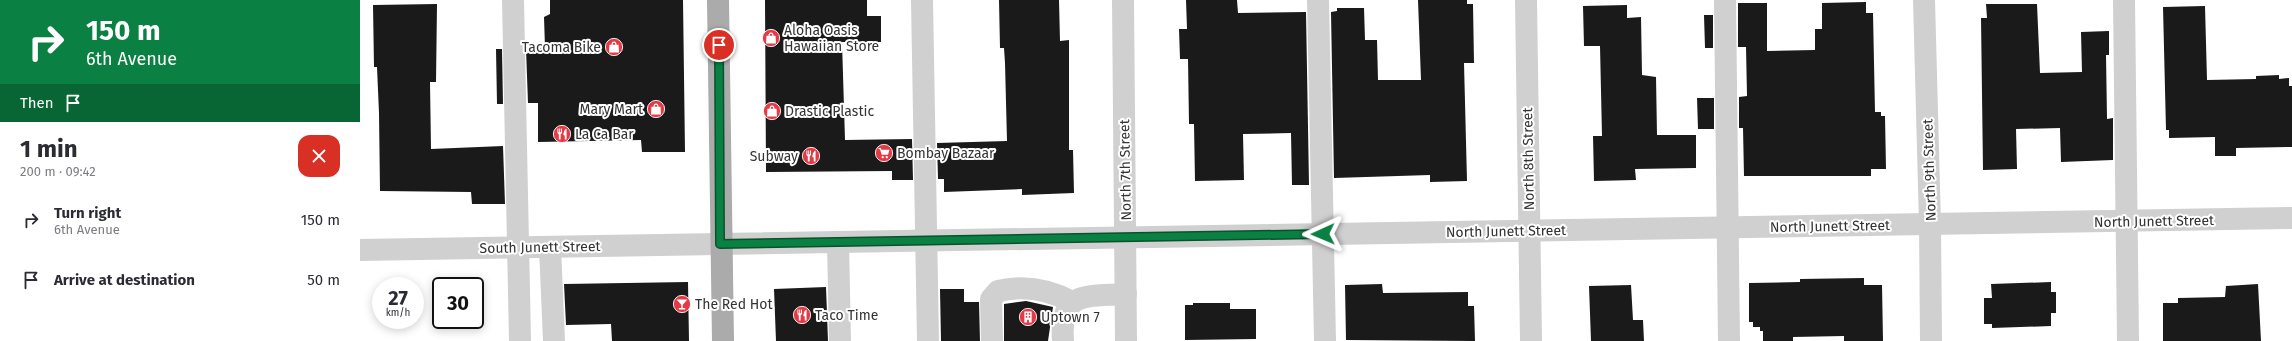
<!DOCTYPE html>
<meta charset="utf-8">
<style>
body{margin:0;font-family:"Fira Sans",sans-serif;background:#f7f7f7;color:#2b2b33;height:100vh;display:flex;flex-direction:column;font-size:15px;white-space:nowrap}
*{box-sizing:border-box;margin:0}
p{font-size:13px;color:#7c7c81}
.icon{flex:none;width:22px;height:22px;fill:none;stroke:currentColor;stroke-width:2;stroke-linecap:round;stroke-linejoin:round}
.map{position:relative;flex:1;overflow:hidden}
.details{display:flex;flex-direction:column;background:#fff;width:360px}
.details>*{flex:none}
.top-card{background:#0b8043;color:#fff;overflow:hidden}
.speed{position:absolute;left:12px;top:277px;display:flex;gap:8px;font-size:20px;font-weight:700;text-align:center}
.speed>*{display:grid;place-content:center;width:52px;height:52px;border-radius:50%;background:#fff;box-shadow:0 2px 10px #0003;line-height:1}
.speed small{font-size:10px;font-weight:400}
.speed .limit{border:2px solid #111;border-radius:6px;background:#fff;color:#111}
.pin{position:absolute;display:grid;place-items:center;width:34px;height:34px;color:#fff;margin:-17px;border:2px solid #fff;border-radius:50%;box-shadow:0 1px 4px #0007}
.me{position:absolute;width:44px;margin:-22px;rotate:269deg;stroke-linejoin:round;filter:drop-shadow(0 0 3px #0008)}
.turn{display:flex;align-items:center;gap:14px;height:84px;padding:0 20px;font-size:18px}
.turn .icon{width:52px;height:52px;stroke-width:2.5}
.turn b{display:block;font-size:28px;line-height:34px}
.then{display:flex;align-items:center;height:38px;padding:0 20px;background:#0003;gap:8px;font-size:15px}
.round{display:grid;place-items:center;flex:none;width:42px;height:42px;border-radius:12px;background:#f7f7f7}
.head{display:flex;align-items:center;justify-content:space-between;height:68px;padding:0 20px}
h1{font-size:24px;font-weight:700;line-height:30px}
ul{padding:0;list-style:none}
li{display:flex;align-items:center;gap:12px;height:60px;padding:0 20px}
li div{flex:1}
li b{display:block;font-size:15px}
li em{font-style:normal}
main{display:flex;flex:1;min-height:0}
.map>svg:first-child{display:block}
</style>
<main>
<section class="details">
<div class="top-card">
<div class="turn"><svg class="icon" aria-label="right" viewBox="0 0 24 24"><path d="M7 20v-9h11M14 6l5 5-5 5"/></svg><div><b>150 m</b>6th Avenue</div></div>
<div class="then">Then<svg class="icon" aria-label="arrive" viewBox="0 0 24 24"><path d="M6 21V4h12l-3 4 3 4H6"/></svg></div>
</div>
<div class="head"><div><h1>1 min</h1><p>200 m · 09:42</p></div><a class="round" style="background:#d93025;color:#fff"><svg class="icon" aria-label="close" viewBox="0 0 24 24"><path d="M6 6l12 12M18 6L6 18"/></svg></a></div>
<ul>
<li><svg class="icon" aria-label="right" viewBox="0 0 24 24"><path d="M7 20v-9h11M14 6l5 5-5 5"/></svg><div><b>Turn right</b><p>6th Avenue</p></div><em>150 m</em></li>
<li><svg class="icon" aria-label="arrive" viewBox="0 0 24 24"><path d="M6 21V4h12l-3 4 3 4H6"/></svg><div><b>Arrive at destination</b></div><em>50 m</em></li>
</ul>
</section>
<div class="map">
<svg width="1932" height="341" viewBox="0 0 1932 341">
<rect width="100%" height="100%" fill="#fff"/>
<g fill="#1a1a1a">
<polygon points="190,0 323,0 325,152 282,152 281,140 178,142 178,103 168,103 166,49 185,48 184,17 190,14"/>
<polygon points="405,0 507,0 507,16 521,16 521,42 482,42 485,140 552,139 553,180 532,180 532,171 406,172"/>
<polygon points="639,0 699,0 700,41 709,40 709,150 713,150 714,193 662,195 662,189 584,192 584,179 578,179 577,143 647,141 645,63 644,48 640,48"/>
<polygon points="826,0 877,0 878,13 946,12 949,185 932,185 931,133 883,134 884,180 835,181 834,124 829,124 828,59 820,59 819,29 827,29"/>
<polygon points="1058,0 1107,0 1107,4 1113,4 1114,63 1104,63 1107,181 1070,182 1070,175 974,178 971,12 977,11 977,8 1004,8 1005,40 1017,40 1018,80 1061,80"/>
<polygon points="1506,2 1506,13 1513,13 1515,112 1521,112 1521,116 1525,116 1526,169 1511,169 1511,176 1384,176 1383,128 1379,128 1379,97 1387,96 1386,47 1378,47 1378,3 1407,3 1407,51 1455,50 1455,29 1462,29 1462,3"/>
<polygon points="77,4 76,82 70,82 71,149 143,146 145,204 112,204 111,192 20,191 19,113 17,67 14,67 13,5"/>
<polygon points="1626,4 1677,4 1680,73 1722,72 1721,32 1749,31 1749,55 1746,55 1747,119 1753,118 1753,160 1701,162 1700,128 1656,129 1657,169 1623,170 1621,18 1627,18"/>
<polygon points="1267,5 1267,18 1281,17 1282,75 1296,77 1297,135 1336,135 1336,168 1275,169 1276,180 1234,181 1233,136 1242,136 1240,46 1224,46 1223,6"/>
<polygon points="1845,6 1847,80 1896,79 1896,76 1919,75 1919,79 1929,78 1929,86 1932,86 1932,147 1876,148 1876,156 1855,156 1855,137 1809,138 1809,130 1806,130 1803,7"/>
<polygon points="1344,15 1353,15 1353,48 1345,48"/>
<polygon points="136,49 142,49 143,104 137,104"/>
<polygon points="1337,98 1354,98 1354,129 1338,129"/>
<polygon points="1504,278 1504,285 1522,285 1523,341 1484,341 1484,336 1433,337 1433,341 1403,341 1403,331 1400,331 1400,327 1393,327 1393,322 1389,322 1389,283 1440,282 1440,279"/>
<polygon points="328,282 329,341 252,341 251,324 206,325 204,284"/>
<polygon points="1691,282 1691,292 1696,292 1696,313 1691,313 1691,326 1632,328 1632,324 1624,324 1624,298 1632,298 1631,284"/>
<polygon points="1022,284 1023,293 1108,292 1108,306 1114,306 1115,341 986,340 985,285"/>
<polygon points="1898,284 1901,341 1803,341 1803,303 1818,303 1818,298 1865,297 1866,286"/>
<polygon points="1271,285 1273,320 1283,320 1284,341 1231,341 1229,286"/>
<polygon points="466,287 468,341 416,341 414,289"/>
<polygon points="580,289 604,289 604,302 619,302 620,341 581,341"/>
<polygon points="666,301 693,307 688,341 644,341 644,304"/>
<polygon points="833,303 870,303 870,309 896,309 896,339 825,340 825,305 833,305"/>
</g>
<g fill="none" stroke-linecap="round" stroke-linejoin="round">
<g stroke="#d0d0d0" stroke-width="22">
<polyline points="153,0 160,341"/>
<polyline points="562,0 568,341"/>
<polyline points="763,0 766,341"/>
<polyline points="958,0 965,341"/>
<polyline points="1166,0 1171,341"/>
<polyline points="1365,0 1369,341"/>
<polyline points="1564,0 1570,224 1571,341"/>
<polyline points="1764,0 1768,341"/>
<polyline points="478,242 480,341"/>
<polyline points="190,247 194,341"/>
<polyline points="0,250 1932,218"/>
<path d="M632,341L631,299L638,291C664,285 690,290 712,302"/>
<path d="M703,341C699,290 726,297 766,294"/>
</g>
<polyline stroke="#ababab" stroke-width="22" points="358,0 363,341"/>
</g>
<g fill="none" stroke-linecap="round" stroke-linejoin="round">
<defs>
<polyline id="route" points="359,45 360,244 963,234"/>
</defs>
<use href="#route" stroke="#07532c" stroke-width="10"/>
<use href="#route" stroke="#0b8043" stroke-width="7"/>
</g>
<defs>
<symbol id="shop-disc" viewBox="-11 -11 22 22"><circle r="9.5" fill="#e63946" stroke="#fff"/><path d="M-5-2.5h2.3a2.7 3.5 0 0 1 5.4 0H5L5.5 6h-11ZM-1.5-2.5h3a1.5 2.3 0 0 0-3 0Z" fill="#fff"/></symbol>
<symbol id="restaurant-disc" viewBox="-11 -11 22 22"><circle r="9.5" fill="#e63946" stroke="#fff"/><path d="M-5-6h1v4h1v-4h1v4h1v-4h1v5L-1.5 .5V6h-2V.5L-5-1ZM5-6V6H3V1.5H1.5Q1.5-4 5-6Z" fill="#fff"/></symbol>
<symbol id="supermarket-disc" viewBox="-11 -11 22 22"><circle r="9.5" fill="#e63946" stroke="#fff"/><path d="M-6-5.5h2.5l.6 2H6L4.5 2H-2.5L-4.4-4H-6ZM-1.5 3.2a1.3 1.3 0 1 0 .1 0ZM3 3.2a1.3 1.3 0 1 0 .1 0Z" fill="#fff"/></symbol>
<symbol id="bar-disc" viewBox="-11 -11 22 22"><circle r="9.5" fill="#e63946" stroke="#fff"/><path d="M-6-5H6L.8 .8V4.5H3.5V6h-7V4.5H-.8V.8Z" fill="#fff"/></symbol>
<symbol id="building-disc" viewBox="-11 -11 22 22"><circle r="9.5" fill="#e63946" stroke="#fff"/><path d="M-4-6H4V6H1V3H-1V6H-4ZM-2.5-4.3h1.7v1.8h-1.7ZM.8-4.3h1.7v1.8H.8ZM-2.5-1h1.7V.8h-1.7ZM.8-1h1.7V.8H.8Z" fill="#fff"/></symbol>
</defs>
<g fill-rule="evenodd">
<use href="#shop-disc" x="401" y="28" width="20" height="20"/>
<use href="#shop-disc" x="244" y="37" width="20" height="20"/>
<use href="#shop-disc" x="286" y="99" width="20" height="20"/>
<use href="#shop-disc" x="402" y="101" width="20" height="20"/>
<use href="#restaurant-disc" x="192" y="124" width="20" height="20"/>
<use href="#supermarket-disc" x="514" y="143" width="20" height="20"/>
<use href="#restaurant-disc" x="441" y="146" width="20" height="20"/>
<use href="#bar-disc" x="312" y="294" width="20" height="20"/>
<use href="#restaurant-disc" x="432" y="305" width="20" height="20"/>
<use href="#building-disc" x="658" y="307" width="20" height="20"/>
</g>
<g text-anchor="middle" stroke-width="4" stroke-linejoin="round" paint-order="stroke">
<g font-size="14" fill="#333" stroke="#fff" text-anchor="start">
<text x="424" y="35">Aloha Oasis<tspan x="424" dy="16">Hawaiian Store</tspan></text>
<text x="241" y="52" text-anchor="end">Tacoma Bike</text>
<text x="283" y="114" text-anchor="end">Mary Mart</text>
<text x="425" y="116">Drastic Plastic</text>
<text x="215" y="139">La Ca Bar</text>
<text x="537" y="158">Bombay Bazaar</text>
<text x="438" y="161" text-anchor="end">Subway</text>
<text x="335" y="309">The Red Hot</text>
<text x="455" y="320">Taco Time</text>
<text x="681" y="322">Uptown 7</text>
</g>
<g font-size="14" fill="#333" stroke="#fff">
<text transform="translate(1168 159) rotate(-91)" y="5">North 8th Street</text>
<text transform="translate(765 170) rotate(-91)" y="5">North 7th Street</text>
<text transform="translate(1569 170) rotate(-92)" y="5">North 9th Street</text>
<text transform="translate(1794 221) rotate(-1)" y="5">North Junett Street</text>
<text transform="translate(1470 226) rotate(-1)" y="5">North Junett Street</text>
<text transform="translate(1146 231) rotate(-1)" y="5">North Junett Street</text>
<text transform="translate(180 247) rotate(-1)" y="5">South Junett Street</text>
</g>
</g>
</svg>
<div class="speed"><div>27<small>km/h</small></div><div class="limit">30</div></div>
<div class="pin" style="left:359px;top:45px;background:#d93025"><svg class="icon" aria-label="arrive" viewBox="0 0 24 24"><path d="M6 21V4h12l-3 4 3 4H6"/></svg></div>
<svg class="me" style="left:963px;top:234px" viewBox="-20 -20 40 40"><path d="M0-17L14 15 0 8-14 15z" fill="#0b8043" stroke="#fff" stroke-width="4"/></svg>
</div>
</main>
